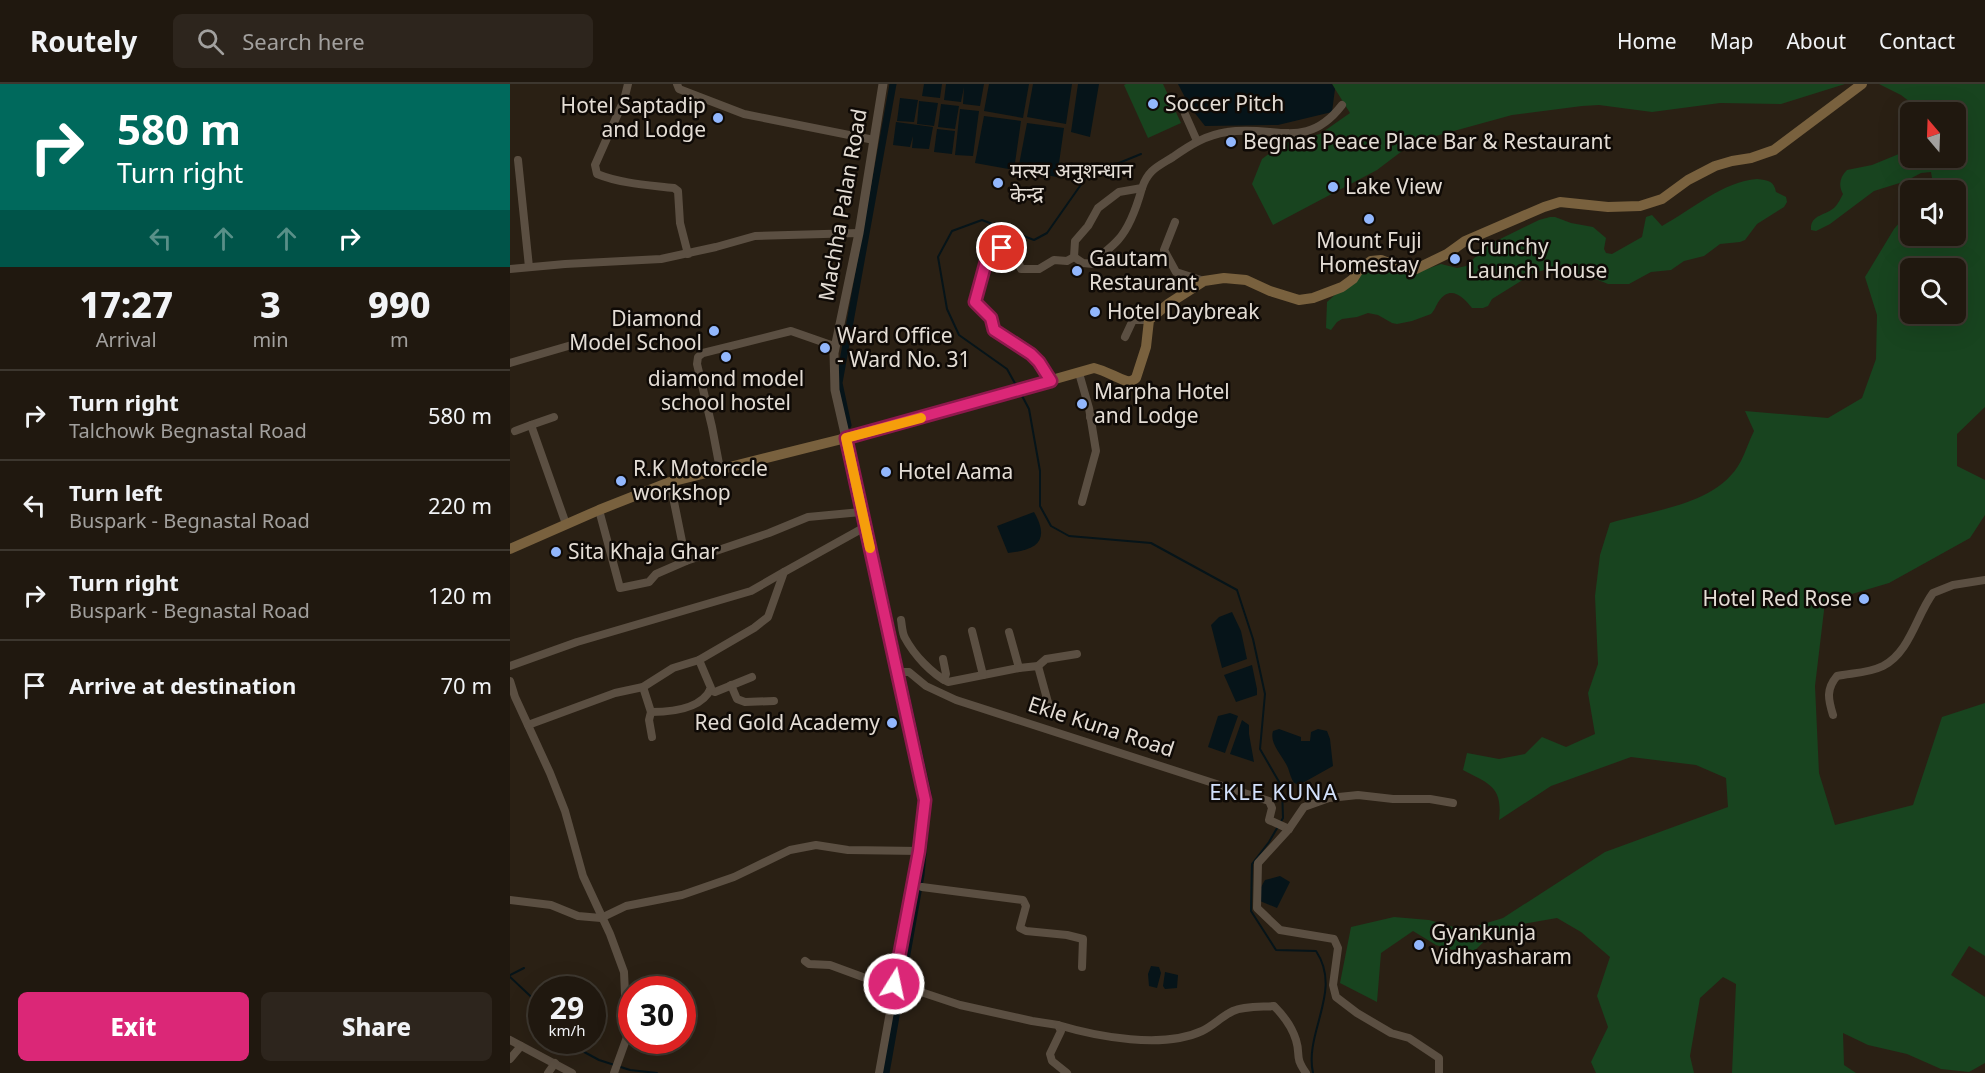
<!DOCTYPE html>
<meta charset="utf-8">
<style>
body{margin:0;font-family:"Noto Sans","Noto Sans Devanagari",sans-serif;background:#2d251d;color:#f1f3f6;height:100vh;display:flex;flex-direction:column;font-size:22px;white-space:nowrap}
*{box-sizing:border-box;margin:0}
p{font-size:20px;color:#a2a09e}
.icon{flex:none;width:33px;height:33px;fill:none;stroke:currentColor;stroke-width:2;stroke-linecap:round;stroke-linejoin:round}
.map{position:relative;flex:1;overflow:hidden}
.panel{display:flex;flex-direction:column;background:#20180f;width:510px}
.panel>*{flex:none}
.hud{background:#00695c;color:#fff;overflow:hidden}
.needle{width:39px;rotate:341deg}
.controls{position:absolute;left:1390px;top:18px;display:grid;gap:12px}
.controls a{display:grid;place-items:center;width:66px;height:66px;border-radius:9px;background:#20180f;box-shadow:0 6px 24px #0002,0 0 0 2px #3d372f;font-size:30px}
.speed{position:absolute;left:18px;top:892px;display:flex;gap:12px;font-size:30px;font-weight:700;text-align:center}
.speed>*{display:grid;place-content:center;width:78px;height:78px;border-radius:50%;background:#20180f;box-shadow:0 6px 24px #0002,0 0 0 2px #3d372f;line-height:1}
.speed small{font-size:15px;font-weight:400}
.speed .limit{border:9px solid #d22;background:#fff;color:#111}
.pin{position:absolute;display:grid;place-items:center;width:51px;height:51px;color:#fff;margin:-26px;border:3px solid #fff;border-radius:50%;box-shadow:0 2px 6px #0007}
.me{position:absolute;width:66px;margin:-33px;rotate:10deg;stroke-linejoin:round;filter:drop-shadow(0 0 4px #0008)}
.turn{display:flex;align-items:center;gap:21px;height:126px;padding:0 18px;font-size:27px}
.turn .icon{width:78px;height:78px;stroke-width:2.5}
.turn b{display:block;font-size:42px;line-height:51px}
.lanes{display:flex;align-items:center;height:57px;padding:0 18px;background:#0003;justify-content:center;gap:30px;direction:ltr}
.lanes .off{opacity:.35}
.eta{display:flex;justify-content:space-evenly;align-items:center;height:102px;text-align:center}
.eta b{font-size:36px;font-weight:800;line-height:42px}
.primary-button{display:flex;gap:12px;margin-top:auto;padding:12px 18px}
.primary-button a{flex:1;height:69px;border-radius:9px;background:#db2777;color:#fff;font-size:24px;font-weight:800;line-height:69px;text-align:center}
.primary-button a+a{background:#2d251d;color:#f1f3f6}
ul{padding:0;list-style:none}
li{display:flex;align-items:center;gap:18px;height:90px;padding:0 18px;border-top:2px solid #3d372f}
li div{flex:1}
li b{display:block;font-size:22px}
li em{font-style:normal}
header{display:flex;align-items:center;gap:36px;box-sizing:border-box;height:84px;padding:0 30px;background:#20180f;border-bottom:2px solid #3d372f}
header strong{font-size:28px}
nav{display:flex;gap:33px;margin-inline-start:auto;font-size:21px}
.search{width:420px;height:54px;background:#2d251d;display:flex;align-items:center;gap:15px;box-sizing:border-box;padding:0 21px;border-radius:9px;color:#a2a09e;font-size:22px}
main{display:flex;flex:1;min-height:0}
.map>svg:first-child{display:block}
</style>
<header>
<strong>Routely</strong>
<div class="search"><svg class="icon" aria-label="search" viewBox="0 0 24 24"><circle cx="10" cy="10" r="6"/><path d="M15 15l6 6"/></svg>Search here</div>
<nav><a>Home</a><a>Map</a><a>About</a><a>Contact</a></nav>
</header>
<main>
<section class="panel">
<div class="hud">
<div class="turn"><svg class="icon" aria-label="right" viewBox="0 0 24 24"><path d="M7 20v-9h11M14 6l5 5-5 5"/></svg><div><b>580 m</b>Turn right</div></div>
<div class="lanes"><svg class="icon off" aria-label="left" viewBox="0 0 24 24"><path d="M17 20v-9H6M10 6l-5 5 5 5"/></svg><svg class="icon off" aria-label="ahead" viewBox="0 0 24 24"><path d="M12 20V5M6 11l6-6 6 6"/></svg><svg class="icon off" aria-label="ahead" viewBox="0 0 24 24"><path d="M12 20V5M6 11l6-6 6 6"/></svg><svg class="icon" aria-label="right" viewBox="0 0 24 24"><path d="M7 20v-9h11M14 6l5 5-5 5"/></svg></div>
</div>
<div class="eta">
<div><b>17:27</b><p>Arrival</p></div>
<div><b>3</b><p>min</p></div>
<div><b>990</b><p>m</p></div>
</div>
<ul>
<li><svg class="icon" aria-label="right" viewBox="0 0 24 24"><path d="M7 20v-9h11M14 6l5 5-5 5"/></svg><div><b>Turn right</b><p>Talchowk Begnastal Road</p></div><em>580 m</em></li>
<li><svg class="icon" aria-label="left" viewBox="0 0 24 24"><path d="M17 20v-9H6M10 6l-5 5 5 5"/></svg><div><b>Turn left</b><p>Buspark - Begnastal Road</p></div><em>220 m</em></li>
<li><svg class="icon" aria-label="right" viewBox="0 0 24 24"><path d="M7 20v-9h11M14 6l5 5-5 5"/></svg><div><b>Turn right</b><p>Buspark - Begnastal Road</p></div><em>120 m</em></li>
<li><svg class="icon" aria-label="arrive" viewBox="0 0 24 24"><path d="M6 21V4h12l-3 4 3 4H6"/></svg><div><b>Arrive at destination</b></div><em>70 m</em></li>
</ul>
<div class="primary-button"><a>Exit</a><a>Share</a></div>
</section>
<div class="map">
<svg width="1475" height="989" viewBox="0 0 1475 989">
<rect width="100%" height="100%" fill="#2a2014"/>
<g fill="#18441f" fill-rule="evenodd">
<polygon points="616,0 653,0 671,39 638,54 614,1"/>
<polygon points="822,0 1335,0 1271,20 1210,19 1142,28 1089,21 1072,22 1002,31 904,58 867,86 763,141 742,100 752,75 772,60 810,50 840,29"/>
<path d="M1369,0H1475V323L1447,350V382L1475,396V431L1460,454L1379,499L1315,518L1305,602L1309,689L1325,741L1403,721L1432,633L1475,619V872L1459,862L1441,891L1475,913V979L1459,988L1431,985L1397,970L1358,961L1333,949L1334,981L1346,989H1222L1226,900L1213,893L1190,914L1180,972L1184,989H1086L1081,978L1098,943L1087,912L1100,873L1071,848L1047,834L1013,840L982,850L960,871L926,861L903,847L871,869L867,918L830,899L841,843L884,833L919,836L954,846L993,834L1095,768L1218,723L1216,694L1186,681L1121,673L1041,702L989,736C993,702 979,700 953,686L957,669L989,675L1015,670L1032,653L1056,663L1085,650L1078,609L1088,580L1085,512L1090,471L1100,439C1143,426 1208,421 1231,377C1236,367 1239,357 1244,347L1235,327L1318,334L1352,314L1366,275L1367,231L1355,193L1384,145L1401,125V152H1446V106H1417L1423,100L1421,88L1411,89L1396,97L1364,107L1320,140L1306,147L1301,146C1300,130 1316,132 1325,123C1328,120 1331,114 1333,110C1328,101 1330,93 1337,86L1362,81L1401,65V74H1446V28H1413L1391,11ZM1446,184V230H1401V184Z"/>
<path d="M1247,95C1258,96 1264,97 1266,108L1276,113L1277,118L1274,123L1247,140L1235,156L1230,158L1210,160L1194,172L1174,177L1161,186L1141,188L1119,200H1098L1076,191L1065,192L1057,186L1041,184L1024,189L1011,197L982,215L978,222L973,224H962C954,214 941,200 929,217C926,221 925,226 921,230L902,237L887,240L882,239L868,231L858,229L847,233L832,235L827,238L821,246L816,244L817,218L855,184L870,180L900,191L931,180L947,184L956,182L978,161L1029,136L1040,133H1045L1061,139L1083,143L1096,154L1094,165L1096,169L1102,170L1132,153L1136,133L1142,131L1152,142C1181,126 1214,97 1247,95Z"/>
</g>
<g fill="#061419">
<polygon points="414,0 432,0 430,14 412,12"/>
<polygon points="436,0 474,0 470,22 453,20 454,3 451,18 434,16"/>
<polygon points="479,0 519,0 513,34 474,27"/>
<polygon points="523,0 562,0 556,40 517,33"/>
<polygon points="568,0 589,0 580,53 561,48"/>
<polygon points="668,0 822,0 825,5 822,28 768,41 695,42 680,23"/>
<polygon points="390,14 408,16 404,38 387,37"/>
<polygon points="409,17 428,19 424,42 407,40"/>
<polygon points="431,20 449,22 445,45 428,43"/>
<polygon points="450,25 469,27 463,72 445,71"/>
<polygon points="474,32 511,37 504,86 465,79"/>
<polygon points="386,38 423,43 419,65 402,64 403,52 400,63 383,61"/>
<polygon points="517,39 554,44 547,93 508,86"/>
<polygon points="427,45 445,47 442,70 424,68"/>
<path d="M524,428C540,456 528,466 498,469L487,442Z"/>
<polygon points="722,528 731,547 737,575 712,584 701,541 709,533"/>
<polygon points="742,581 747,605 747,611 726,618 714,591"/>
<polygon points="720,629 728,632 715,669 698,663 708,632"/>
<polygon points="732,636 739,641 739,650 744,678 720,670"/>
<path d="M769,645L791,653V657H800L801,648L808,645L817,647L820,655L823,682L789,701L784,699C781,694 780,690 778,684C773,672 759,660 763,647Z"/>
<polygon points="770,792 780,798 767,824 750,817 750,805 755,796"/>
<polygon points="641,882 649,883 651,889 647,904 639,902 638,890"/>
<polygon points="655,888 668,891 667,904 655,905 653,902"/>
</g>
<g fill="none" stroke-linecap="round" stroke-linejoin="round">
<g stroke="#061419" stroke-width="2">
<polyline points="507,303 497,285 449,251 437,225 428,173 442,147 472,136 524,156 537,149 577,92 631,70"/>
<path d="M510,308L519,325L530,387V422L541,442L559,452L641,459L727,506L743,555L755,610L750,665L772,703L773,734L759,758L742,780L741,827L766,866L806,867C833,907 794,948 803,989"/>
<polyline points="0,891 14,884"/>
<polyline points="0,893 32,923"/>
<polyline points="54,957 89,976 120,986 147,989"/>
</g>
<g stroke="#061419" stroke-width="7">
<polyline points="338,341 329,299 383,0"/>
<polyline points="348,393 418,710 417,719"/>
<polyline points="376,989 411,791 415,748"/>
</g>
<g stroke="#5b4f42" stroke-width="8">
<path d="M118,0L114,16L85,81L87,90C112,100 139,101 164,104L168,107L170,139L178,170"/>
<polyline points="167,0 169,5 234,30 364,56"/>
<polyline points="675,30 687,57"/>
<polyline points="8,76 19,183"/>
<polyline points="665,138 654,166 666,188 694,197"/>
<path d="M564,173L573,179L583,180C591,170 600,165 608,156C620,143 627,122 632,104"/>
<polyline points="0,185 55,180 151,175 206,163 245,152 349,149"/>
<polyline points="615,253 623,236 639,236"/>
<polyline points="0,279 72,258"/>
<polyline points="569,289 579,324 586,367 572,418"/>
<path d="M541,297L529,278L521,270L484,246L481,234L465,218L480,163L504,166L511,185H529L544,176L557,177L564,173L565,157L578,142L588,124L609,108L632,104C638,86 647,83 663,73C680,61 696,51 717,48C764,40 796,68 832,21"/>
<polyline points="44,333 21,341 56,440"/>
<polyline points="580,333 609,331"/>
<polyline points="5,347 21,341"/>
<polyline points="336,354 415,716 409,767 369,989"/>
<polyline points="210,385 202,343 187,280 188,273 193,269 281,247 324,262"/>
<polyline points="160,398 176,477 259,449 298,433 351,428"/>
<polyline points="89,426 110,504 139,498 146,490 176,477"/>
<path d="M391,536C392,541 392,549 395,554C404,571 422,590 438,598L509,584L499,548"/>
<polyline points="462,547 473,591"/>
<polyline points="433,575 436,590 434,596"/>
<polyline points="0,582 67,558 241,507 274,488"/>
<polyline points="528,582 536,575 567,570"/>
<polyline points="509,584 528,582 539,622"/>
<polyline points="388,588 399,588 416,602 446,616 759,717 762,724 759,736 779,745"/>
<polyline points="0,597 5,613 40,689 55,727 73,792 100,850 114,888 117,953 104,989"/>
<polyline points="221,601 227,615 235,618 264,617"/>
<polyline points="133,603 141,628 139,636 142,653"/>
<polyline points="200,606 205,608 242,593"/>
<path d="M141,628C161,628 192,625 201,604L189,576"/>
<path d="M1323,631C1318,615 1316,605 1327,592C1342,589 1359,589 1373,582C1400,568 1406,532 1423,509L1443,501L1475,496"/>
<polyline points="18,641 105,609 133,603 163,584 189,576 244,544 258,533 274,488 355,443"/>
<polyline points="412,803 513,816 516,822 510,844 516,847 557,851 573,855 572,883"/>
<polyline points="0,816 41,821 68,832 91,834 116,822 172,811 224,793 280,766 306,761 338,766 409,767"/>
<polyline points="295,877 299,880 320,881 369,899 387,900 450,921 522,937 548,941 551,947 540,970 542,977 557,989"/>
<path d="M548,941C588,953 653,965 692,947C703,942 712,932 723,927C734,922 752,923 764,922C773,931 782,943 786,956C791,972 784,972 796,989"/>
<polyline points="0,956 62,989"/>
<polyline points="0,975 11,962"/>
<polyline points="38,989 45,979"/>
<polyline points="929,989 929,974 899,954 881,949 847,929 826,913 823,901 828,864 824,855 770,846 747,824 748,779 779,745 794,723 819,714 848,711 883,715 920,715 943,719"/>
</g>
<polyline stroke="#5b4f42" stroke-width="9" points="336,354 325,306 324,269 349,149 373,0"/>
<path stroke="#79613e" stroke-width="10" d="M0,465L89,426L160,398L348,351L584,284C596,287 609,295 617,297C622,298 623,296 626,294L636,263L639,236L658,220L694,197L714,194L736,196L760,207L789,216L803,214L832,203L843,195L848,187L861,177L871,176L889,183L906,185L937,170L955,157L1034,123L1050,118L1098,123L1130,122L1152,115L1178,96L1205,82L1222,77L1241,74L1264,66L1352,0"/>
</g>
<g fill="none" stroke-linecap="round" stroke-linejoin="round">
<defs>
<polyline id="route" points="384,900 409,767 415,716 336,354 541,297 529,278 521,270 484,246 481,234 465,218 480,163 492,164"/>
</defs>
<use href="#route" stroke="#8e194d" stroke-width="15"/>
<use href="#route" stroke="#db2777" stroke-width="10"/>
<polyline stroke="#f59e0b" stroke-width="10" points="360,464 336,354 411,334"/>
</g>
<g fill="#92b7fd" stroke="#0f0a06" stroke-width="2">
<circle cx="643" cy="20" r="6"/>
<circle cx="208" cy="34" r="6"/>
<circle cx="721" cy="58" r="6"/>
<circle cx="488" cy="99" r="6"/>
<circle cx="823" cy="103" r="6"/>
<circle cx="859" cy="135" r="6"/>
<circle cx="945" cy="175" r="6"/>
<circle cx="567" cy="187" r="6"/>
<circle cx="585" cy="228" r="6"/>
<circle cx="204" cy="247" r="6"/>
<circle cx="315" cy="264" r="6"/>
<circle cx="216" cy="273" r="6"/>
<circle cx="572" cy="320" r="6"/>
<circle cx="376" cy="388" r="6"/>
<circle cx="111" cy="397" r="6"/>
<circle cx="46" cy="468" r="6"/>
<circle cx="1354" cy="515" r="6"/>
<circle cx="382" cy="639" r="6"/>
<circle cx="909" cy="861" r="6"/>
</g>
<g text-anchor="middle" stroke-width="5" stroke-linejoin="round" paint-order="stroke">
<g font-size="21" fill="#e4ddd5" stroke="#0f0a06" text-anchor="start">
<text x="655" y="27">Soccer Pitch</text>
<text x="196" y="29" text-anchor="end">Hotel Saptadip<tspan x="196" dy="24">and Lodge</tspan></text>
<text x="733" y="65">Begnas Peace Place Bar &amp; Restaurant</text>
<text x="500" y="94">मत्स्य अनुशन्धान<tspan x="500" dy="24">केन्द्र</tspan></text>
<text x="835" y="110">Lake View</text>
<text x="859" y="164" text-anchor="middle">Mount Fuji<tspan x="859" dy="24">Homestay</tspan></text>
<text x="957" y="170">Crunchy<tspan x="957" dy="24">Launch House</tspan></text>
<text x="579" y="182">Gautam<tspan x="579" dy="24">Restaurant</tspan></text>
<text x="597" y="235">Hotel Daybreak</text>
<text x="192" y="242" text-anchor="end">Diamond<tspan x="192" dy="24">Model School</tspan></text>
<text x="327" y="259">Ward Office<tspan x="327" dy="24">- Ward No. 31</tspan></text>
<text x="216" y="302" text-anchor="middle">diamond model<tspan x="216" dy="24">school hostel</tspan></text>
<text x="584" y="315">Marpha Hotel<tspan x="584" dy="24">and Lodge</tspan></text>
<text x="123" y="392">R.K Motorccle<tspan x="123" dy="24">workshop</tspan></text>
<text x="388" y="395">Hotel Aama</text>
<text x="58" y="475">Sita Khaja Ghar</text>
<text x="1342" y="522" text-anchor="end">Hotel Red Rose</text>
<text x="370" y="646" text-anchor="end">Red Gold Academy</text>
<text x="921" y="856">Gyankunja<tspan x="921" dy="24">Vidhyasharam</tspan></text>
</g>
<g font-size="21" fill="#e4ddd5" stroke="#0f0a06">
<text transform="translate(333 121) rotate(-80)" y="7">Machha Palan Road</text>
<text transform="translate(591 643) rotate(18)" y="7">Ekle Kuna Road</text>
</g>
<g font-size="22" letter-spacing="1.5" fill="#d3e1fc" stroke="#0f0a06">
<text x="764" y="716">EKLE KUNA</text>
</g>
</g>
</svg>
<div class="controls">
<a><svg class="needle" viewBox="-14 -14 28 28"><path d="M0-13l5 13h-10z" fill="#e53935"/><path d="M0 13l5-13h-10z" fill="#a2a09e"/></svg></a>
<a><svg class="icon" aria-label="sound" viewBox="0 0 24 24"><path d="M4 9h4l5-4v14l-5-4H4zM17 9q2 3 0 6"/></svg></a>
<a><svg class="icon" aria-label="search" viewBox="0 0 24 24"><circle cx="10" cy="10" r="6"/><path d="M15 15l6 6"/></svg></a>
</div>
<div class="speed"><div>29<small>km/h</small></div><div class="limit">30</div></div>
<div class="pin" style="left:492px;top:164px;background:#d93025"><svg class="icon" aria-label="arrive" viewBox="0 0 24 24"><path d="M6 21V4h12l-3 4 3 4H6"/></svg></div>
<svg class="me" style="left:384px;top:900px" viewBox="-20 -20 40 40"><circle r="17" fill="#db2777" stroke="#fff" stroke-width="3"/><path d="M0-11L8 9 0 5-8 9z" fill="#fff"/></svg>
</div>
</main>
